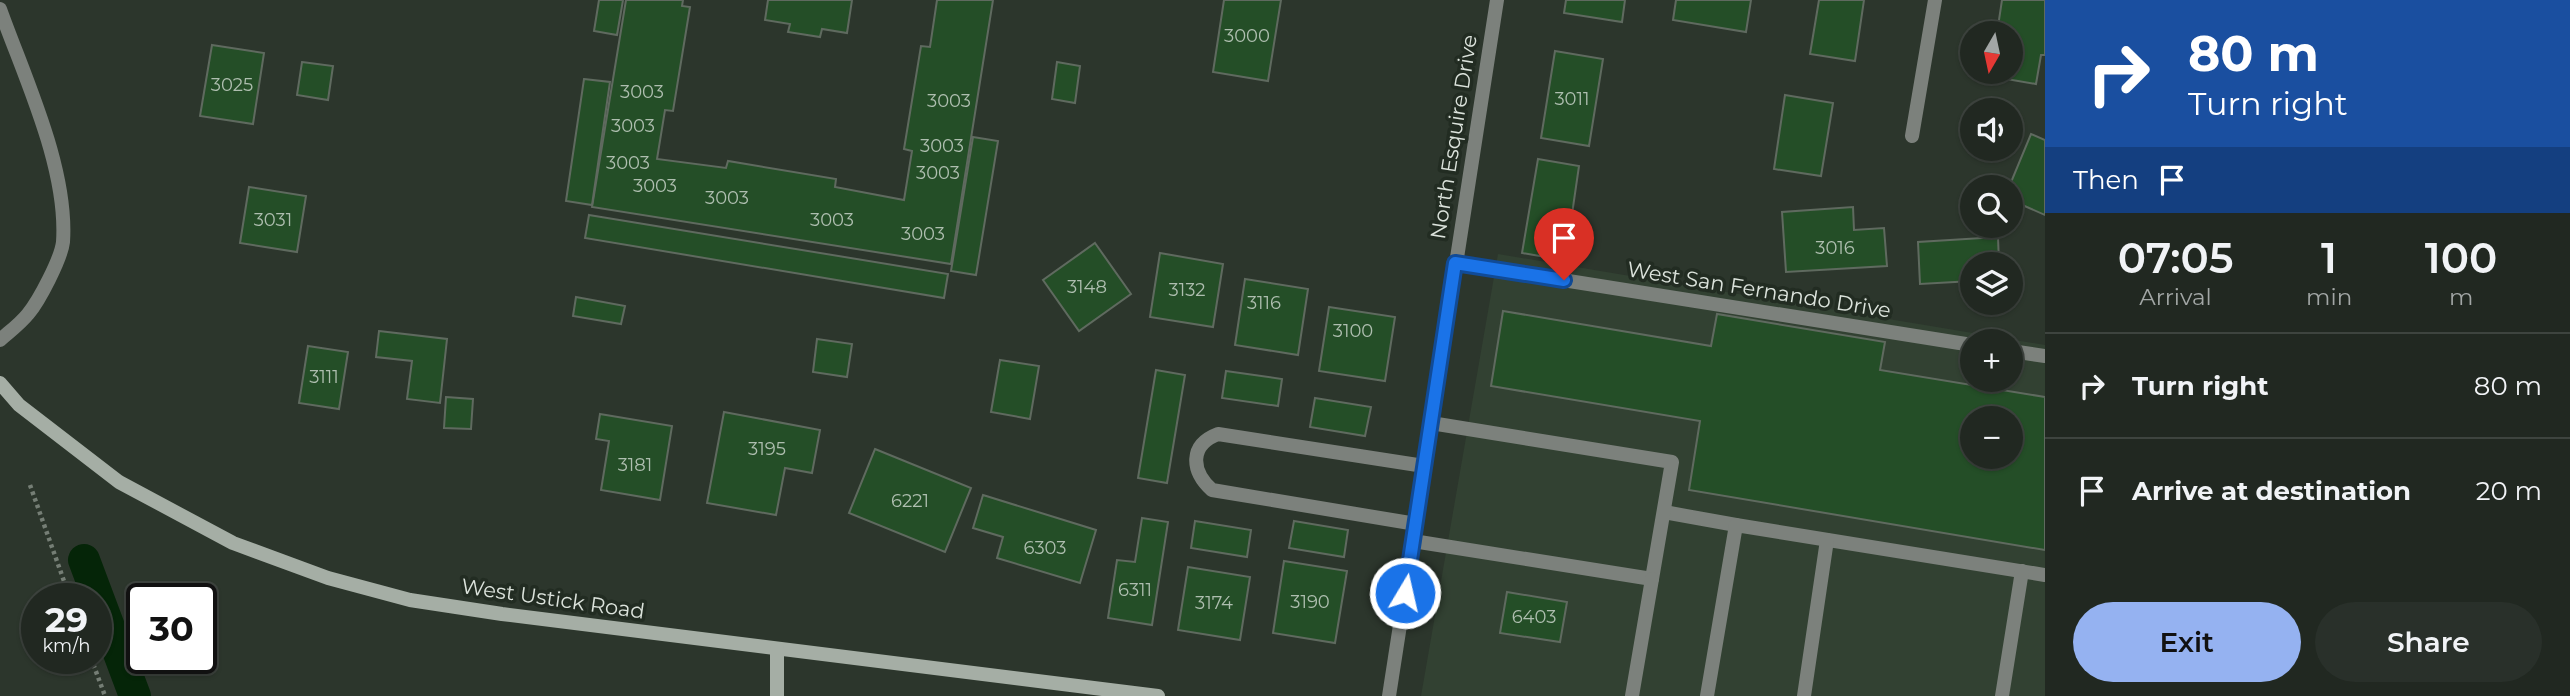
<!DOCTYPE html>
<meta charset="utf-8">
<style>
body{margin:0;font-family:Montserrat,sans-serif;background:#29302a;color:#f1f3f6;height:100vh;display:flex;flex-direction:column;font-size:26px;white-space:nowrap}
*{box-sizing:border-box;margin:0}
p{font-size:23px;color:#a2a6a5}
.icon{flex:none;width:38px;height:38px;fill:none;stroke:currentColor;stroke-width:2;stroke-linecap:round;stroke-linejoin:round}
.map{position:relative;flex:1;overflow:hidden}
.sheet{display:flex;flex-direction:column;background:#212821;width:525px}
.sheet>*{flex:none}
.banner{background:#1a4fa0;color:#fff;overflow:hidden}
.needle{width:46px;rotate:189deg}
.buttons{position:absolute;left:1960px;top:21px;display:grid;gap:14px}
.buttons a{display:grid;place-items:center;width:63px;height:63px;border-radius:50%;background:#212821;box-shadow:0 2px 5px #0004,0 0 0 2px #3e443f;font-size:35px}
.speed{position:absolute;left:21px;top:583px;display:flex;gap:14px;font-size:35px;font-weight:700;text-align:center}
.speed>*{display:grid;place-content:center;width:91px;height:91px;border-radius:50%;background:#212821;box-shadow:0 2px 5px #0004,0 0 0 2px #3e443f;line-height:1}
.speed small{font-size:18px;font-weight:400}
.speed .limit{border:4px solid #111;border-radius:10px;background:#fff;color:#111}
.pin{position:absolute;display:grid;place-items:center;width:60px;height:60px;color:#fff;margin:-72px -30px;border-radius:50% 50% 50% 0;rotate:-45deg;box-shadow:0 0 7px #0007}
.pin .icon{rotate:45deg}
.me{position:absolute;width:77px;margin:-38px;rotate:9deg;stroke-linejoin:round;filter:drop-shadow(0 0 5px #0008)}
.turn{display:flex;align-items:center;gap:24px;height:147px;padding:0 28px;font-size:32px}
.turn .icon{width:91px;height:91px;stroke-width:2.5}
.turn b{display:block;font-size:49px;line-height:60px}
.then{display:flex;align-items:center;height:66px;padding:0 28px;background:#0003;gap:14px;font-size:26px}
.eta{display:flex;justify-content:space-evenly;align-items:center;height:119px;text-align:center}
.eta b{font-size:42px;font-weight:600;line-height:49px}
.button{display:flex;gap:14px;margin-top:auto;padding:14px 28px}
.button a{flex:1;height:80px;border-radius:42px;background:#95b2f1;color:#111;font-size:28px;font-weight:600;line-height:80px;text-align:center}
.button a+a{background:#29302a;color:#f1f3f6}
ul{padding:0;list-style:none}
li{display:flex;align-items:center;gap:21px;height:105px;padding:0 28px;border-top:2px solid #3e443f}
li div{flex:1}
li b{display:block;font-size:26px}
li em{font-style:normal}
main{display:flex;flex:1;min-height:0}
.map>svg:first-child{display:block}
</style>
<main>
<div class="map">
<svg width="2045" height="696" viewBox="0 0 2045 696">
<rect width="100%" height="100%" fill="#2c362c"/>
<path fill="#324132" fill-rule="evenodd" d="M1498,254L2045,345V696H1421ZM1972,341H2011V380H1972ZM1972,418H2011V457H1972Z"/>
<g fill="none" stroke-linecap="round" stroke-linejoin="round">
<polyline stroke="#052508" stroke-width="32" points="84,560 135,696"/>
</g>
<g fill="#244e27" stroke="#5f6a5f" stroke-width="2" fill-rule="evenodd">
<polygon points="599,0 623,0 617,35 594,31"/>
<polygon points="626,0 683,0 682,6 690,7 673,111 665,110 657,159 726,168 728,161 836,179 835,187 904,200 912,151 904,149 921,46 930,47 937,0 993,0 951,264 592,207"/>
<polygon points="768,0 852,0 847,33 822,29 820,37 788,32 790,24 765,20"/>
<polygon points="1224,0 1281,0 1268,81 1213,72"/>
<polygon points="1566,0 1625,0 1622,22 1564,13"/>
<polygon points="1676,0 1751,0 1746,32 1673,20"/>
<polygon points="1819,0 1864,0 1855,61 1810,54"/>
<polygon points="2002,0 2045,0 2045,55 2041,55 2036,84 1989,76 1990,72 2011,72 2011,33 1997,33"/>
<polygon points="212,45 264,53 253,124 200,116"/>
<polygon points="1555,51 1603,59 1589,146 1541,138"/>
<polygon points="302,62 333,66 328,100 297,95"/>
<polygon points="1057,62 1080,66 1075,103 1052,99"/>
<polygon points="584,79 610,82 592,205 566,201"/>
<polygon points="1785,95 1833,103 1821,176 1774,169"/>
<polygon points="2031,134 2045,140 2045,215 2011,200 2011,187 2009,187"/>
<polygon points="973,137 998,141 976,275 951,271"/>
<polygon points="1538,159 1579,166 1571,221 1584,223 1580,248 1565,245 1563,260 1522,253"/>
<polygon points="249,187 306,196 297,252 240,243"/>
<polygon points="1853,207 1854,230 1884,228 1887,266 1786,272 1782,212"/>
<polygon points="589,215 948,274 944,298 585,238"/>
<polygon points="1998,237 1999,264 1972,264 1972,281 1920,284 1918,242"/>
<polygon points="1095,243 1131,294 1079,331 1043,280"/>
<polygon points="1160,253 1223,264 1213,327 1150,317"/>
<polygon points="1245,279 1308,289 1298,355 1235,345"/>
<polygon points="576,297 625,306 621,324 573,316"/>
<polygon points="1329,307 1395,317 1385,381 1319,371"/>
<path d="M1503,311L1711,346L1717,314L1885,342L1880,370L2045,397V550L1689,490L1700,421L1491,386ZM1972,418H2011V457H1972Z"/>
<polygon points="379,331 447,339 440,403 407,399 412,361 376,357"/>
<polygon points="817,339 852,344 847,377 813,372"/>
<polygon points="308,346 348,352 339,409 299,403"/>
<polygon points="1000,360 1039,366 1030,419 991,412"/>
<polygon points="1156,370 1185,375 1167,483 1138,478"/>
<polygon points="1226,371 1282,379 1278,406 1222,398"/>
<polygon points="446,397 473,399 471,429 444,428"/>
<polygon points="1315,398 1371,407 1365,436 1310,427"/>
<polygon points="724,412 820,430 812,473 785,468 776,515 707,503"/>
<polygon points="600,414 672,426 660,500 601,490 609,441 596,439"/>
<polygon points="875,449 971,488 945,552 849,513"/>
<polygon points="983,495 1096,530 1080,583 997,558 1003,537 973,528"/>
<polygon points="1142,518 1168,522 1152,625 1108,618 1117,560 1135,562"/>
<polygon points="1195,521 1251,530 1247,557 1191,548"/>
<polygon points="1294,521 1348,530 1344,557 1289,548"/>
<polygon points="1284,561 1347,571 1335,643 1273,633"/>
<polygon points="1188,567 1250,577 1240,640 1178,630"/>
<polygon points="1507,592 1567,602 1560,642 1500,633"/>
</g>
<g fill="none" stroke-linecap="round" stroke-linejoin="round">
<g stroke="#757e75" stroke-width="4.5" stroke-dasharray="3.5 3.5" stroke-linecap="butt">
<polyline points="30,485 70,598"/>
<polyline points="91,658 105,696"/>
</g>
<g stroke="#7c817c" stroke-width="14">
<polyline points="1664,512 1736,525"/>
<path d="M1416,524L1212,490C1191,471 1189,445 1218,434L1424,466"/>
<polyline points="1413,541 1652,579 1672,462 1431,423"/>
<polyline points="1632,696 1652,579"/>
<polyline points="1707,696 1736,525 2045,575"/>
<polyline points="1804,696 1827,540"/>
<polyline points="2002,696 2022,571"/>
</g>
<g stroke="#7c817c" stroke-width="14">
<path d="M0,9C25,79 68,168 63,242C61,259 39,301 28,314C20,324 9,332 0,340"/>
<polyline points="1912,136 1935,0"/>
<polyline points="1456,263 1972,345"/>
<polyline points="2011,351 2045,356"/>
<polyline points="1389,696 1497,0"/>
</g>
<g stroke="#a5aea5" stroke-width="14">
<polyline points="0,383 19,405 119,482 233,543 328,578 410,600 502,614 1158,696"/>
<polyline points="777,696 777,649"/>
</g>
</g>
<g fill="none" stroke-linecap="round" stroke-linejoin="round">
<defs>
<polyline id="route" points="1405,593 1455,263 1564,280"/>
</defs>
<use href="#route" stroke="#114b97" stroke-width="18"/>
<use href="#route" stroke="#1a73e8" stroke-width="12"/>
</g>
<g text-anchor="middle" stroke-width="7" stroke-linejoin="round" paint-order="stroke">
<g font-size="18" fill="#aebeaf">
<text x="1247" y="42">3000</text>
<text x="232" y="91">3025</text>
<text x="642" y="98">3003</text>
<text x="1572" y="105">3011</text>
<text x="949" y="107">3003</text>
<text x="633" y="132">3003</text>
<text x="942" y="152">3003</text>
<text x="628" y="169">3003</text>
<text x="938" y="179">3003</text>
<text x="655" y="192">3003</text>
<text x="727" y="204">3003</text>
<text x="273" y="226">3031</text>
<text x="832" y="226">3003</text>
<text x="923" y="240">3003</text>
<text x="1835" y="254">3016</text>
<text x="1087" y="293">3148</text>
<text x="1187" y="296">3132</text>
<text x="1264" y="309">3116</text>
<text x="1353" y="337">3100</text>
<text x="324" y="383">3111</text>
<text x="767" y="455">3195</text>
<text x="635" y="471">3181</text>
<text x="910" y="507">6221</text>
<text x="1045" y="554">6303</text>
<text x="1135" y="596">6311</text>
<text x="1310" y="608">3190</text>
<text x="1214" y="609">3174</text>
<text x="1534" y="623">6403</text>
</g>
<g font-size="21" fill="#dce3dc" stroke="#222c22">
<text transform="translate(1454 137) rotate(-81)" y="7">North Esquire Drive</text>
<text transform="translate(1759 290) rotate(9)" y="7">West San Fernando Drive</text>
<text transform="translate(553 599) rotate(8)" y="7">West Ustick Road</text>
</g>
</g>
</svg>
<div class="buttons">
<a><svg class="needle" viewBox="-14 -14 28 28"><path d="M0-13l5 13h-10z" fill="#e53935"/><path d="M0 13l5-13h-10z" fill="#a2a6a5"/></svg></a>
<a><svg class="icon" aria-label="sound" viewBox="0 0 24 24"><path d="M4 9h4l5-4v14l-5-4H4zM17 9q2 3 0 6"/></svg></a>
<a><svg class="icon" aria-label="search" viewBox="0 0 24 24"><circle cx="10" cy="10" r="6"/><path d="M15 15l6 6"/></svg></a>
<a><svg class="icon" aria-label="layers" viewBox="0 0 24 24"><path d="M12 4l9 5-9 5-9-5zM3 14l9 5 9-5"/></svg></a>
<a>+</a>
<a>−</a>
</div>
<div class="speed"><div>29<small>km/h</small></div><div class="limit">30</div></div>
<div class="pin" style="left:1564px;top:280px;background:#d93025"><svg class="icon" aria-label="arrive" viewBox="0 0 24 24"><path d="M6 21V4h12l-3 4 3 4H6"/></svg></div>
<svg class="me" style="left:1405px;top:593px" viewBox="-20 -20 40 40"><circle r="17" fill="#1a73e8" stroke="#fff" stroke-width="3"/><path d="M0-11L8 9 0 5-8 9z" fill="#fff"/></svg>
</div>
<section class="sheet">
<div class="banner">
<div class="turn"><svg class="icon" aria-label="right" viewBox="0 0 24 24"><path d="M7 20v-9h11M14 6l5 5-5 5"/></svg><div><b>80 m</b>Turn right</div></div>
<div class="then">Then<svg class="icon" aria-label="arrive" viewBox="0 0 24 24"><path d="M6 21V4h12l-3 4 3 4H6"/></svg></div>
</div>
<div class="eta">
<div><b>07:05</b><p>Arrival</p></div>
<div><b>1</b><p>min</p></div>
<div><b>100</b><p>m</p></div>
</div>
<ul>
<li><svg class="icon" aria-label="right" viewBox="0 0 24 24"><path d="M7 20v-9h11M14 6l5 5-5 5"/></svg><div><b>Turn right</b></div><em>80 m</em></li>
<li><svg class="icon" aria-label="arrive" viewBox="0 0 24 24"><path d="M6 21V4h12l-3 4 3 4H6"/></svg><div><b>Arrive at destination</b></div><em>20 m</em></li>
</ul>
<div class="button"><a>Exit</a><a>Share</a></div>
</section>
</main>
